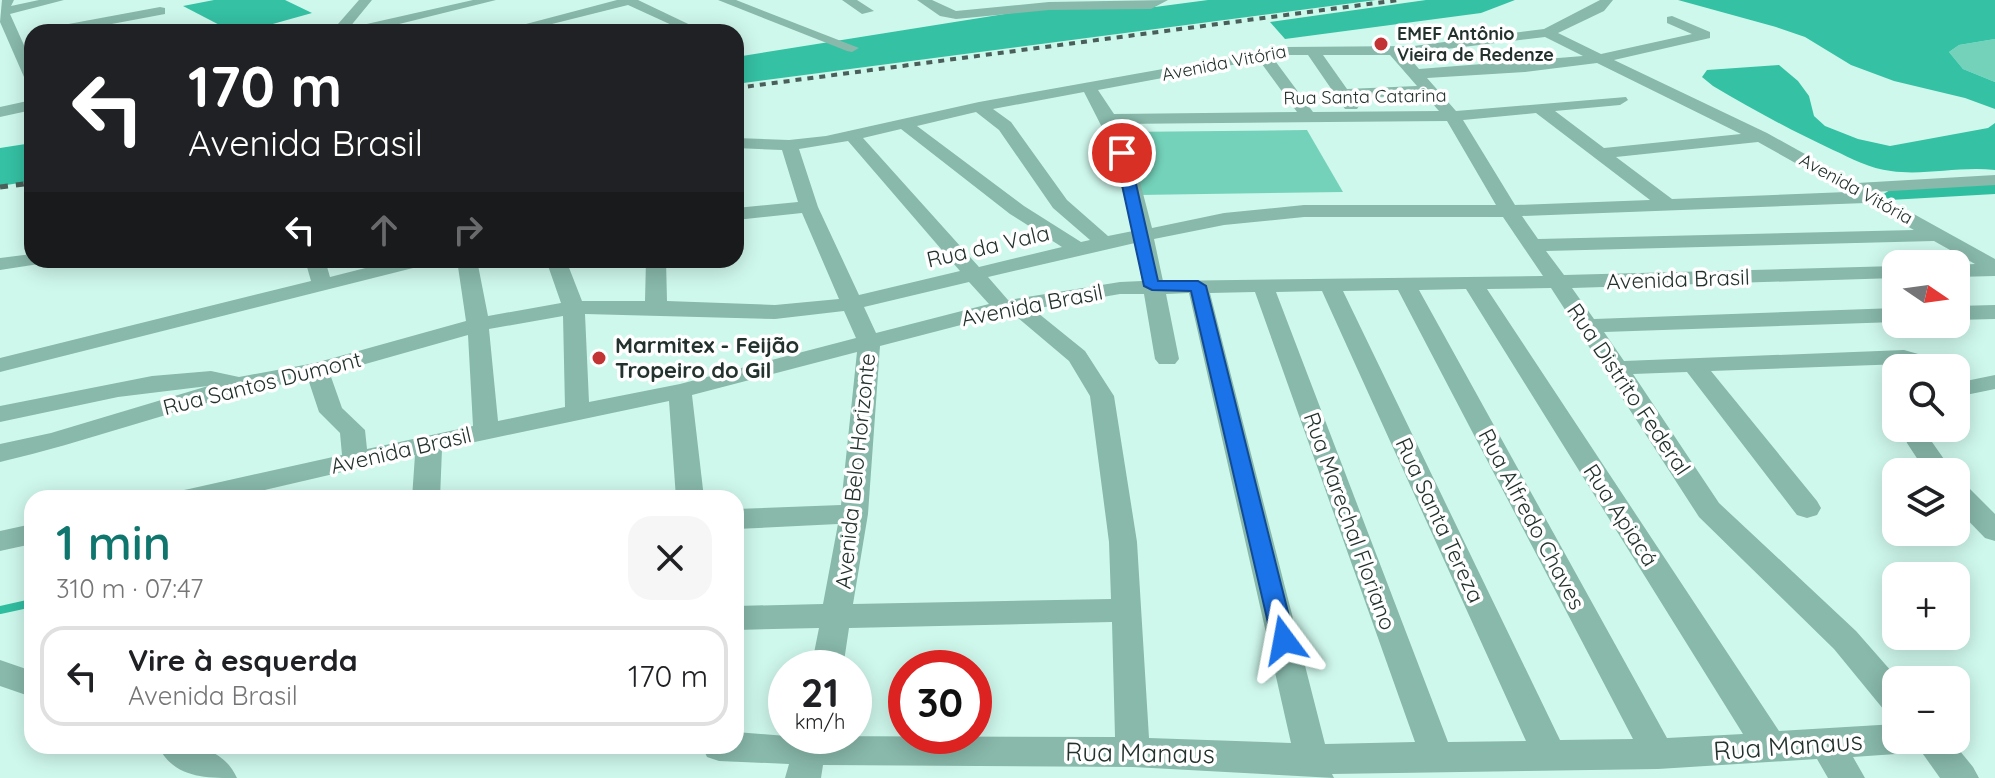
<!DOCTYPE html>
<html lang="pt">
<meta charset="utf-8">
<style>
body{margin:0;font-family:Quicksand,sans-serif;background:#f6f6f6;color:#202124;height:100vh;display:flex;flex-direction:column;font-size:30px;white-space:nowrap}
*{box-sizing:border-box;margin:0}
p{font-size:26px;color:#757577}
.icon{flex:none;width:44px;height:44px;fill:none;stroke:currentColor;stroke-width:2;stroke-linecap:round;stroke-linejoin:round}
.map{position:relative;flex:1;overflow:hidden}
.side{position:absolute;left:24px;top:490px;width:720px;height:264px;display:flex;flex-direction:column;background:#fff;border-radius:24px;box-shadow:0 4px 20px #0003}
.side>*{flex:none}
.top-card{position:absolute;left:24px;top:24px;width:720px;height:244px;border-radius:24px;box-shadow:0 4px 20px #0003;background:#202124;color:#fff;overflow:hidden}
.needle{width:52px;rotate:103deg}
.buttons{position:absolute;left:1882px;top:250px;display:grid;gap:16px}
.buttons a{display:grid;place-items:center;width:88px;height:88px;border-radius:16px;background:#fff;box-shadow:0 4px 20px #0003;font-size:40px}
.speed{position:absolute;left:768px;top:650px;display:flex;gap:16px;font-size:40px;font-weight:700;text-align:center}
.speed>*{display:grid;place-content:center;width:104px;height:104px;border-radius:50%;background:#fff;box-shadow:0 4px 20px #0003;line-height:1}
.speed small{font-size:20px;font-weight:400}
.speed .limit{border:12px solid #d22;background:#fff;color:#111}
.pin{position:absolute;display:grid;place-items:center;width:68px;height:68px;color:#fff;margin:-34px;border:4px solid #fff;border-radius:50%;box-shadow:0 2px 8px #0007}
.me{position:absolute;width:88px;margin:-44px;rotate:347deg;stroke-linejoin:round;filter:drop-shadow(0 0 6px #0008)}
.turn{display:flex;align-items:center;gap:28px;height:168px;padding:0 32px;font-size:36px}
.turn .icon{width:104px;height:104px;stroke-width:2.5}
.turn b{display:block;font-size:56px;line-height:68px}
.lanes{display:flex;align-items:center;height:76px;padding:0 32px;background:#0003;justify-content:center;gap:40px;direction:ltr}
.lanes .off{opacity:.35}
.round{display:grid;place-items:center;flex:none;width:84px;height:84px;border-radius:24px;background:#f6f6f6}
.overview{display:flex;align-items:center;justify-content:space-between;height:136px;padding:0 32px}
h1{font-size:48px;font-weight:600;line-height:60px;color:#0f766e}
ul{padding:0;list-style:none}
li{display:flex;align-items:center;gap:24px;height:100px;margin:0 16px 12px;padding:0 16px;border:4px solid #e0e0e0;border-radius:24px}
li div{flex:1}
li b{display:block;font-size:30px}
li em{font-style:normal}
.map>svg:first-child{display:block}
</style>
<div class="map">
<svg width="1995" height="778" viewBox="0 0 1995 778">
<rect width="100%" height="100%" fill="#cff8ec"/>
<g fill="#74d2ba">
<polygon points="1995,39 1995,82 1963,69 1949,52 1959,45"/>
<polygon points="1307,130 1343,192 1138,195 1122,132"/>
</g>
<g fill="#35c1a4">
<polygon points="214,0 285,0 312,13 244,32 233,32 183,6"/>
<polygon points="1208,0 1376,0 736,84 736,57 1011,13 1060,7 1155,7"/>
<polygon points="1426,0 1515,0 1481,13 1285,39 1270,22"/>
<polygon points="1678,0 1995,0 1995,39 1959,45 1949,52 1963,69 1995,82 1995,109 1965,98 1894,81 1851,65 1805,37 1776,27"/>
<path d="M1779,65L1798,81L1809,96L1814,116L1825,126L1858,139L1890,146L1988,128L1995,123V170C1959,166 1924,176 1891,171C1870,169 1851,158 1833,150C1792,131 1752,109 1713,86L1702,77L1707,70Z"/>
<polygon points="32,143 32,181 0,186 0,148"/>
</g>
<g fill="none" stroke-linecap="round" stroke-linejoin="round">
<polyline stroke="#30bea1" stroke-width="8" points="0,610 32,603"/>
<polygon fill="#30bea1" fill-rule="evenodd" points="1995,184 1995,194 1890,200 1882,195 1890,190"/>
<g fill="#88b9ab" fill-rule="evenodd">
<polygon points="2,0 14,0 11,6 39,0 64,0 10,14 32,63 32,82 24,77 0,22"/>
<polygon points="359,0 372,0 349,28 473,0 496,0 367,32 331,32"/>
<polygon points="617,0 638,0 705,32 687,32 628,5 520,32 496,32"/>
<polygon points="718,0 736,0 859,48 852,52 847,51"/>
<polygon points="842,0 857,0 874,11 862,14"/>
<polygon points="917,0 932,0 956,11 1049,2 1168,0 1151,9 1049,10 956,19 940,16"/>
<path d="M1600,0H1613L1604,11L1558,33L1601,54L1692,34L1667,23V17L1672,16L1710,32V38L1614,60L1767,133L1857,183L1995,175V185L1874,192L1995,259V276L1956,277V265L1975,264L1934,241L1546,251L1564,275L1896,266V278L1572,288L1594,319L1896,308V322L1604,332L1624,361L1904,350L1950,363L1954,368H1917L1903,364L1711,371L1817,501L1821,508L1817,515L1807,518L1797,515L1687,372L1633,374L1719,503L1856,631L1899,680H1896V714L1884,710L1834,649L1699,517L1551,288L1487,289L1779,731L1896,724V740H1912L1908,749L1896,754L1853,757L1865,778H1828L1817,759L1658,769L1332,774L1334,778L1133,767L823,765L821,778H785L789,764L719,761L707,757L702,746H736V732L786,736L1115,737L1112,622L849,628L843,668H811L819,628L736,630V606L823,604L838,524L736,529V509L841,505L857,352L692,395L704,498H676L669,401L442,449L440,498H412L415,455L230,498H175L179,491L189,489L342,455L340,433L319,412L308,379C203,398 104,438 0,462V444L51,433L208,386L118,397L0,422V406L152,376L211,371L239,377L315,363L466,321L457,260H477L488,316L561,303L546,260H566L582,301H645L646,260H666L667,301L775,305L839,299L802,213L736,220V208L798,202L782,150L736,148V138L789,140L826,136L979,102L1286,47L1414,46L1544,29ZM1545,37L1583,56L1419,69L1406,54ZM1286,55H1308L1345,109H1357L1359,106L1353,98L1425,95L1439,111L1313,112L1273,58ZM1323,55H1390L1417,86L1347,89ZM1259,60L1297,112L1114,114L1098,90ZM1597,63L1741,134L1604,148L1555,111L1620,105L1628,100L1626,97L1456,111L1427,78L1525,72ZM1084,92L1110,143L1133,231L1108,236L1067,200L1011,122L993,109ZM976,112L999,130L1053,208L1090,240L1081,242L1024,206L917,126ZM1536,113L1650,200L1515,205L1463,120ZM1447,121L1496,205H1304L1224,213L1152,228L1139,178L1118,124ZM901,129L1010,214L1062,247L979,267L863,138ZM848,141L960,271L859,295L818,207L799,149ZM1758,142L1847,192L1672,199L1616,157ZM1866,203L1914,230L1538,239L1522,216ZM1304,217H1503L1543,276L1163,281L1154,239L1224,225ZM1135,243L1142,281L1120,282L1008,300L988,277ZM969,282L989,304L876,333L864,307ZM1466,289L1743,734L1667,738L1419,290ZM1398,290L1633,739L1560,740L1343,291ZM1322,291L1526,741L1448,742L1276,292ZM1255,292L1415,742L1325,744L1210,293ZM1189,293L1291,743L1149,738L1137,542L1114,396L1085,351L1033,309L1120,294H1144L1155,359L1159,364H1175L1179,359L1166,294ZM844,311L856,338L680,384L589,402L585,314L775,319ZM1011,312L1069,361L1090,396L1109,542L1111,599L853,604L868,514L880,346ZM563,316L565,407L498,421L489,329ZM468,335L473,426L367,449L365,430L342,408L330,374Z"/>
<polygon points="160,7 165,8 165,14 69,32 40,32 47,28"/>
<polygon points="32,100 32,110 0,117 0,107"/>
<polygon points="32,254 32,260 42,260 39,264 0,270 0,258"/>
<polygon points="305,260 325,260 330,277 397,260 432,260 429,264 0,372 0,358 311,281"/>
<polygon points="1995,305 1995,319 1956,320 1956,306"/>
<polygon points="1995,375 1995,389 1956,397 1956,383"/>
<polygon points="1902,428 1928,428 1932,442 1953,472 1926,472 1907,443"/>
<polygon points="1956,483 1966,485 1995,514 1995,541 1985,538 1956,508"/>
<polygon points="32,524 32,544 0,551 0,531"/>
<polygon points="0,660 32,671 32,697 0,686"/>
<polygon points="1913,740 1951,740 1973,767 1979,778 1940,778"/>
<path d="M158,746C190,746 221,744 237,778C204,778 174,778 158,746Z"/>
</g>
<polyline stroke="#4a5f59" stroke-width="4" stroke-dasharray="6 6" stroke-linecap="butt" points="736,88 1399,0"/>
<polyline stroke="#4a5f59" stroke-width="5" stroke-dasharray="8 8" stroke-linecap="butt" points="0,187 32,183"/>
</g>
<polygon fill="#1a73e8" stroke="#114b97" stroke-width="2" points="1122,149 1129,153 1158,281 1198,281 1206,286 1295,640 1292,647 1284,650 1275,647 1272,640 1191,291 1152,290 1144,286 1115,153"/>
<g fill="#c23333" stroke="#fff" stroke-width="3">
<circle cx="1381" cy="44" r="8"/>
<circle cx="599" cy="358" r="8"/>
</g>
<g text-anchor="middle" stroke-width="7" stroke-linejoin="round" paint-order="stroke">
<g font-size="18" font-weight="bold" fill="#23322e" stroke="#fff" text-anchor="start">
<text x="1397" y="40">EMEF Antônio<tspan x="1397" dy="21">Vieira de Redenze</tspan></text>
</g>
<g font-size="18" fill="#23322e" stroke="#fff">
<text transform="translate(1224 63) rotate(-11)" y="6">Avenida Vitória</text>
<text transform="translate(1365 97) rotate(-1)" y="6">Rua Santa Catarina</text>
<text transform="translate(1856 189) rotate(29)" y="6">Avenida Vitória</text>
</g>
<g font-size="22" fill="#23322e" stroke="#fff">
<text transform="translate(988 246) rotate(-13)" y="8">Rua da Vala</text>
<text transform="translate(1678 279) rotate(-2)" y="8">Avenida Brasil</text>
<text transform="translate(1032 305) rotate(-11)" y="8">Avenida Brasil</text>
<text transform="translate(262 383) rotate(-14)" y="8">Rua Santos Dumont</text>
<text transform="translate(1629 389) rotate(56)" y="8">Rua Distrito Federal</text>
<text transform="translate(401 450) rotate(-13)" y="8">Avenida Brasil</text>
<text transform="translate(855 471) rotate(-84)" y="8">Avenida Belo Horizonte</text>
<text transform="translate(1621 515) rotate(57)" y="8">Rua Apiacá</text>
<text transform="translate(1532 519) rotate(62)" y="8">Rua Alfredo Chaves</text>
<text transform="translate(1440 520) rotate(65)" y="8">Rua Santa Tereza</text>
<text transform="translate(1350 521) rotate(70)" y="8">Rua Marechal Floriano</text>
</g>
<g font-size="22" font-weight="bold" fill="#23322e" stroke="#fff" text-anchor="start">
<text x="615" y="353">Marmitex - Feijão<tspan x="615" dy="25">Tropeiro do Gil</tspan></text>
</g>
<g font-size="26" fill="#23322e" stroke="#fff">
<text transform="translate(1788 746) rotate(-4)" y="9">Rua Manaus</text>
<text transform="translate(1140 753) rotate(1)" y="9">Rua Manaus</text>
</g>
</g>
</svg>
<div class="buttons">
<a><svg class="needle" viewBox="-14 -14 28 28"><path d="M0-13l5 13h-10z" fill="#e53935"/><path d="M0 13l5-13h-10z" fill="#757577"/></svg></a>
<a><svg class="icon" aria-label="search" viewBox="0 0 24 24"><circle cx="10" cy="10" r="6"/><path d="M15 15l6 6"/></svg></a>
<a><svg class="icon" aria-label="layers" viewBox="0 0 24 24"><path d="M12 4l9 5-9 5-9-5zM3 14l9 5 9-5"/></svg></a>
<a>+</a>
<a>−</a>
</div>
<div class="speed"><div>21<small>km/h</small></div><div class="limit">30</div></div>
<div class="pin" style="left:1122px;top:153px;background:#d93025"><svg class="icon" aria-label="arrive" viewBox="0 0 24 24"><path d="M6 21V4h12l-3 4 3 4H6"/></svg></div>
<svg class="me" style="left:1284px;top:640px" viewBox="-20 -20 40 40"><path d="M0-17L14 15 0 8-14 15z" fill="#1a73e8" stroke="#fff" stroke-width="4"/></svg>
<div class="top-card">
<div class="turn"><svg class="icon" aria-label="left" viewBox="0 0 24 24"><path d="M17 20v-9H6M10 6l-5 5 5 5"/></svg><div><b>170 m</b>Avenida Brasil</div></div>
<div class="lanes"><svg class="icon" aria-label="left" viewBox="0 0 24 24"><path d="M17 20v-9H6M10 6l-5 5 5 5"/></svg><svg class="icon off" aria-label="ahead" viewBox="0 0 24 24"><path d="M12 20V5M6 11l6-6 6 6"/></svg><svg class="icon off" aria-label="right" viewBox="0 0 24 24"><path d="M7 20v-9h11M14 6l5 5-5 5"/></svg></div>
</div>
<section class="side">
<div class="overview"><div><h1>1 min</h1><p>310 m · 07:47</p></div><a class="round"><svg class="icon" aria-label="close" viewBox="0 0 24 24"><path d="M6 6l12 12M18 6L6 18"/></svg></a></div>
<ul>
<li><svg class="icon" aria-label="left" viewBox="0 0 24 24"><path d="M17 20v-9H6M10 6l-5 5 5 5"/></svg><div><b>Vire à esquerda</b><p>Avenida Brasil</p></div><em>170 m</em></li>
</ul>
</section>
</div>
